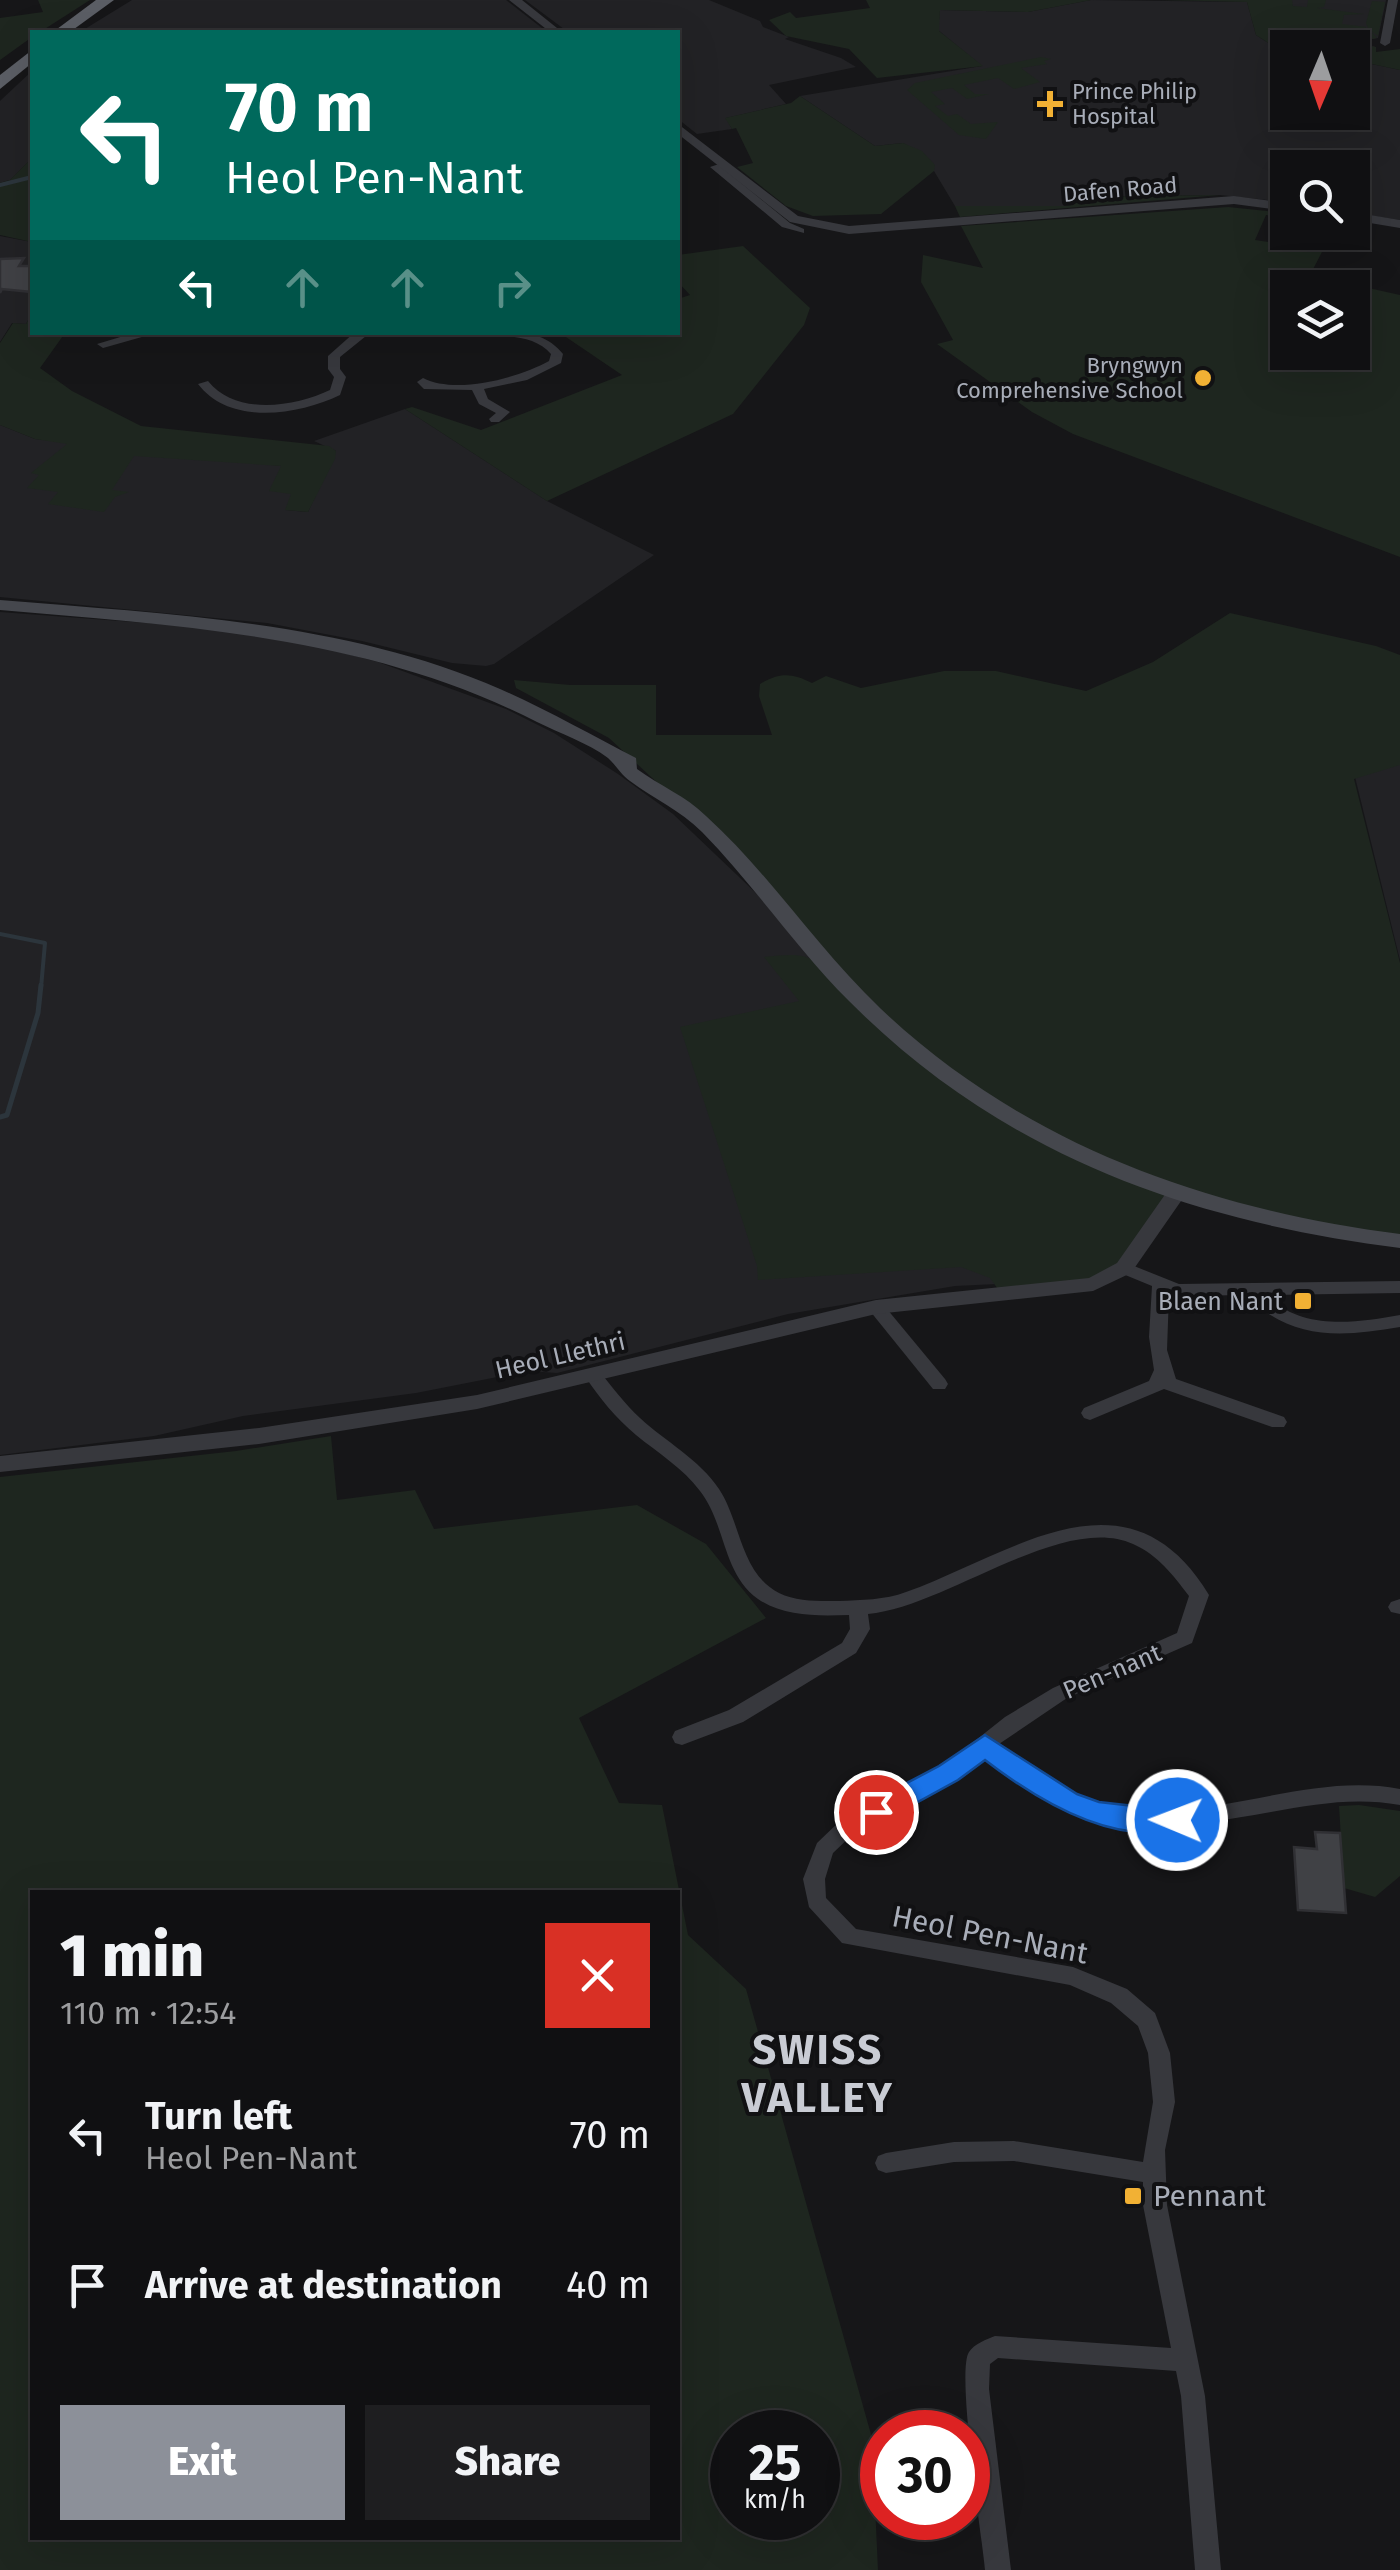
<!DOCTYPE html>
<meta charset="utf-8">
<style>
body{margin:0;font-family:"Fira Sans",sans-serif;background:#1e1e20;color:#f1f3f6;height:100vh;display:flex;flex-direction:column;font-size:38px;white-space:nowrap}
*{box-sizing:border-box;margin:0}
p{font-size:32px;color:#9c9d9f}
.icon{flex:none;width:55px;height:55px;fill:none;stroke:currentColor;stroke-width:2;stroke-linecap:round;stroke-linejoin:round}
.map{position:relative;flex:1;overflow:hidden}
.panel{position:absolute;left:30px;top:1890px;width:650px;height:650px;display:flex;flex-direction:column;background:#101012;border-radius:0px;box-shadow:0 10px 40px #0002,0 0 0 2px #303032}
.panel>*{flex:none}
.top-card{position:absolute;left:30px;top:30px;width:650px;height:305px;border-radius:0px;box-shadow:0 10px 40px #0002,0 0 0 2px #303032;background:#00695c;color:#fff;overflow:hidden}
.needle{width:65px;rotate:182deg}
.tools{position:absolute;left:1270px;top:30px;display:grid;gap:20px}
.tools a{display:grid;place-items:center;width:100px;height:100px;border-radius:0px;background:#101012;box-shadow:0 10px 40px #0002,0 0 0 2px #303032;font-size:50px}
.speed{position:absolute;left:710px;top:2410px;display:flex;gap:20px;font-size:50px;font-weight:700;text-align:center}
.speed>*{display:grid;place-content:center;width:130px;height:130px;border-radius:50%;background:#101012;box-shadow:0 10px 40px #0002,0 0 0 2px #303032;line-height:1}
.speed small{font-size:25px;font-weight:400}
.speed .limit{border:15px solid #d22;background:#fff;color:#111}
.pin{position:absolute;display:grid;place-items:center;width:85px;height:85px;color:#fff;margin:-42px;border:5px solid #fff;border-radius:50%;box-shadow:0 2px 10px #0007}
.me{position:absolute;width:110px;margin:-55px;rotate:271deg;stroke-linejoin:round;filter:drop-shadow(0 0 8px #0008)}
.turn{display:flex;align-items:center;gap:35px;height:210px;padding:0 30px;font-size:45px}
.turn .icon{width:130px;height:130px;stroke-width:2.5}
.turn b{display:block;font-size:70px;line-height:85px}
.lanes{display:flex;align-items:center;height:95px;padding:0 30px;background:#0003;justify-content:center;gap:50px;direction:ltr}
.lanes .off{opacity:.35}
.round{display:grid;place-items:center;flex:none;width:105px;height:105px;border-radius:0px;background:#1e1e20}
.headline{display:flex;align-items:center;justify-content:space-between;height:170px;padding:0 30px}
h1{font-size:60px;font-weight:800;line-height:75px}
.primary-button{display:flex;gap:20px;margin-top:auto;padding:20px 30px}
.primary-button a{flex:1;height:115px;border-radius:0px;background:#8c9099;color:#fff;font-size:40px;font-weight:800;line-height:115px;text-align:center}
.primary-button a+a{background:#1e1e20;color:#f1f3f6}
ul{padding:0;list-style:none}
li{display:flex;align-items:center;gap:30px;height:150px;padding:0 30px}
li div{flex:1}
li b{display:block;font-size:38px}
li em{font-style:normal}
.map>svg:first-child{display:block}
</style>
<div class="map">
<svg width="1400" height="2570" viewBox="0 0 1400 2570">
<rect width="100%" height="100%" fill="#161618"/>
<g fill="#222225">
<polygon points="132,0 506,0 547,32 80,32"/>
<polygon points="525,0 709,0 760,21 763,27 789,37 785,39 841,58 856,67 769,85 786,104 726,118 732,129 697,134 678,119 678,32 568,32"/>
<polygon points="1091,0 1247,2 1256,35 1287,55 1288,112 1352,112 1353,60 1400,70 1400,220 1353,213 1352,168 1288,168 1287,202 1220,195 1069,197 1067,206 955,206 934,171 934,165 916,150 903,143 875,146 800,96 982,66 938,30 940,10 1028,12"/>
<polygon points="1265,0 1386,0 1378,38 1367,40 1366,45 1376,47 1352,48"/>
<polygon points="32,71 32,158 10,180 0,183 0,101"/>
<polygon points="0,236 32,242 32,313 26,324 12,323 0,342"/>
<polygon points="405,409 547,501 654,555 494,664 486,666 452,663 362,641 267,623 0,597 0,425 35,439 282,466 292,494 286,510 308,512 336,451 314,441"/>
<polygon points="0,612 200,627 313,645 378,662 506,709 554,733 618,774 673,814 759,896 859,1015 1037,1282 955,1286 788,1314 557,1373 528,1371 416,1393 243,1416 154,1436 0,1455"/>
<polygon points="1400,730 1400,960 1344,732"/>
</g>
<g fill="#1e261f" fill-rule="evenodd">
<polygon points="38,0 90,0 40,32 32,32 32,37 0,60 0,18 43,12"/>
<polygon points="866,0 1091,0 1028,12 940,10 939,31 983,66 877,78 849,49 786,36 769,20 790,12 796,18 870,8"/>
<polygon points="1159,0 1292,0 1293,6 1307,7 1308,0 1326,0 1324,7 1317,8 1364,14 1344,15 1342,24 1366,27 1362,36 1345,31 1342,41 1361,43 1369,31 1366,23 1372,1 1385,2 1378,36 1371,31 1377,38 1367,40 1366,45 1376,47 1376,52 1400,49 1400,70 1353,60 1352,48 1288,48 1287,55 1256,35 1247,2"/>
<polygon points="1041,57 1051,59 1044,61 1047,64 1021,68 1040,82 1014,89 998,78 964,85 975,94 989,94 967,99 952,88 931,92 945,104 935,106 948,116 957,114 971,124 998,122 986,139 959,135 907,90 915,83"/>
<polygon points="800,96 875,146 903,143 922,151 935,165 934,171 881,214 813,216 786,206 737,167 753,163 736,128 732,129 725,118 791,103"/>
<polygon points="32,158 32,242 0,235 0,183 10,180"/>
<polygon points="1220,195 960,217 955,206 1067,206 1069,197"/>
<path d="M1228,207L1287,213V218L1266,215L1255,240L1323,250L1310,275L1400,295V557L1073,434L1032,412L937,344L953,340L921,282L923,255L983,268L961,226ZM1288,288H1352V352H1288Z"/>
<polygon points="743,246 810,308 804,325 733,414 547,501 405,409 412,407 481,430 622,375 560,333 678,332 678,299 690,295 678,282 678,255"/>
<polygon points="32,313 32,332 65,333 40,368 72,391 141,426 329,446 336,451 335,459 308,512 285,510 291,494 269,491 281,466 134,456 112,490 129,492 115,497 104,512 48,504 58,492 27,488 39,475 31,473 67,444 35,439 0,425 0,343 13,323 26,324"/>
<path d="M1230,613L1376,646L1400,655V765L1354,779L1400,963V1241L1179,1191L1124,1268L1093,1284L1000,1292L990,1278L961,1267L758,1280L757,1266L680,1027L799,1001L764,957C813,951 811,957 847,989L677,801L609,738L516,688L514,680L570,685H656V735H772L759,696L760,684C780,672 792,673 812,683L826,676L861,688L944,671H996L1086,691L1153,662Z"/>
<path d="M331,1436L337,1500L415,1490L434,1529L637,1505L706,1544L766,1618L579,1718L619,1803L662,1805L688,1935L746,1989L872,2438L878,2570H0V1477L236,1451ZM32,1892H678V2538H32ZM732,2432H818V2518H732Z"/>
<polygon points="1359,1805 1400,1811 1400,1876 1375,1897 1344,1888 1339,1806"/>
</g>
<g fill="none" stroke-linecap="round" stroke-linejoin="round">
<g stroke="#2c353c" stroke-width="4">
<polyline points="0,185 32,177"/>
<polyline points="0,934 45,943 41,988"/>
</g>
<polyline stroke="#2c353c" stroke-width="5" points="0,1117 7,1115 38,1013 41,985"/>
</g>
<g fill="#404145" stroke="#303034" stroke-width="2.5">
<polygon points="24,258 19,266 32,266 32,292 2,289 0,293 0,259"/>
<polygon points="1315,1832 1340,1833 1346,1913 1298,1910 1294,1847 1317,1849"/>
</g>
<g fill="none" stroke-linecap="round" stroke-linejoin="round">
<g fill="#37383d" fill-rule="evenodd">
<polygon points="1388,0 1398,0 1390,43 1385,46 1380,43"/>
<polygon points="725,162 730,165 724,169 790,223 804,229 804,233 782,227 710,167"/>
<polygon points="137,332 156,333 103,348 97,344"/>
<path d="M355,332H413L407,336H366L340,357V369L346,377L340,395C298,415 230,426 198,384L208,381C236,416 294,407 330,390L334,377L328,369V356Z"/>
<path d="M451,332C488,332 538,322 563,354L561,363L527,380L484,389L488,399L510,412L499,422H491L489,419L496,413L479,404L472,390L424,389L417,382L423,378C456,395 518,378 549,361L551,354C530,329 487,338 457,336Z"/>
<path d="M1124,1262L1179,1284L1400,1281V1293L1266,1295C1302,1331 1355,1323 1400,1315V1327C1341,1337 1291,1341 1246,1295L1177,1296L1169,1294L1167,1350L1176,1379L1284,1417L1287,1422L1284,1427H1272L1164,1389L1090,1420L1084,1418L1081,1413L1084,1408L1149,1381L1154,1370L1149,1337L1152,1286L1118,1272L1115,1268Z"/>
<polygon points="876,1301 882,1303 945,1379 948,1384 945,1389 933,1389 870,1311 867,1307 870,1303"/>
<path d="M594,1370L600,1372C613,1388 625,1404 640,1418C666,1442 699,1459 719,1489C741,1522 740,1573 779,1593C797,1602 819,1601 839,1601C861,1600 885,1600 906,1592C1012,1554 1128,1461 1209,1595L1192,1643L1067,1698L999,1744C1030,1766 1063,1791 1100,1802C1200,1832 1300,1770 1400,1789V1805C1356,1797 1315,1804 1271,1812C1141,1835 1096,1835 985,1756L956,1779L855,1832L833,1853L825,1879L826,1898L856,1929L1073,1967L1127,1989L1155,2013L1170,2053L1175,2102L1165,2150L1167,2205L1205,2396L1221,2570H1195L1181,2396L1176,2371L998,2358L990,2364L989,2389L1011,2570H985C982,2537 956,2371 969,2352C974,2344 987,2339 995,2336L1171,2348L1143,2205V2182L1014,2161L954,2162L886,2173L878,2170L875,2163L878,2156L886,2153L954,2142L1014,2141L1143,2162L1153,2102L1148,2053L1138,2026L1111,2003L1070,1985L842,1943L809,1907L803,1879L817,1843L841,1820L942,1767L1005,1717L1053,1688L1177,1633L1189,1596C1173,1575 1158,1555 1133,1544C1063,1512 946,1607 868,1614L870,1629L856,1653L743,1722L682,1745L675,1743L672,1737L675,1731L729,1710L842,1643L850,1629L849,1615C819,1616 784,1617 758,1599C722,1573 726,1524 700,1491C683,1468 658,1453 636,1435C616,1418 599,1398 585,1376Z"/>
<polygon points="1400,1599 1400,1614 1391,1612 1388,1607 1391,1602"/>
</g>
<g fill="#37383d" fill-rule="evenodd">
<polygon points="509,0 522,0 562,32 550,32"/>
<polygon points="678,124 798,216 849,226 1234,196 1288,203 1288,211 1234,204 849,234 790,222 678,134"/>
<polygon points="1352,212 1400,220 1400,228 1352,220"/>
<polygon points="1178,1185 1188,1191 1131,1273 1093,1291 876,1314 477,1409 259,1444 0,1472 0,1456 259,1428 477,1395 876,1300 1089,1278 1117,1263 1171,1186"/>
</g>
<path fill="#45474d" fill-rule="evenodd" d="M0,600C166,614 345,621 500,689C546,709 591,735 636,758L637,769C660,786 686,796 706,816C770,874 817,948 880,1008C1023,1144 1206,1209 1400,1234V1248C1188,1221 1002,1155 849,1001C796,948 754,885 702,832C680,810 654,799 630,781C621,775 616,765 608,758C588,743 559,733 537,722C369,636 184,626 0,610Z"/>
<g fill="#5b5e65" fill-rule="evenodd">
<polygon points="96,0 114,0 70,32 53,32"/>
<polygon points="32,50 32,63 0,89 0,75"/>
</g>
</g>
<path fill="#1a73e8" stroke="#114b97" stroke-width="2.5" d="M985,1735L1077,1794L1099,1802L1187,1812L1191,1820L1187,1827C1117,1850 1037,1800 985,1760L958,1780L885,1820L876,1823L867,1820L863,1812L867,1804L939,1766Z"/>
<g fill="#f2b134" stroke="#111113" stroke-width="4">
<path d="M1045 89h10v10h10v10h-10v10h-10v-10h-10v-10h10z"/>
<circle cx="1203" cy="378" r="10"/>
<rect x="1293" y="1291" width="20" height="20" rx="5"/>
<rect x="1123" y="2186" width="20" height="20" rx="5"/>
</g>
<g text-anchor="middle" stroke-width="8" stroke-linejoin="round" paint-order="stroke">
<g font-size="22" fill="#a8adb8" stroke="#111113" text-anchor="start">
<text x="1072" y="99">Prince Philip<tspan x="1072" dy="25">Hospital</tspan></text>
<text x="1183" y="373" text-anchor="end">Bryngwyn<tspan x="1183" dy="25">Comprehensive School</tspan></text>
</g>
<g font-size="22" fill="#a8adb8" stroke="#111113">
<text transform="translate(1120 189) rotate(-5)" y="8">Dafen Road</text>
</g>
<g font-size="25" fill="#a8adb8" stroke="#111113" text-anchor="end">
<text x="1283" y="1310">Blaen Nant</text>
</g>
<g font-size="25" fill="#a8adb8" stroke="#111113">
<text transform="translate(560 1355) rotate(-13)" y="9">Heol Llethri</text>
<text transform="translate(1112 1671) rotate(-23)" y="9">Pen-nant</text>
</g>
<g font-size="30" fill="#a8adb8" stroke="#111113">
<text transform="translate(990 1935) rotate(11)" y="10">Heol Pen-Nant</text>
</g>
<g font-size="30" fill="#a8adb8" stroke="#111113" text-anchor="start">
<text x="1153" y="2206">Pennant</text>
</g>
<g font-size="42" font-weight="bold" letter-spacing="2.5" fill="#c9ccd4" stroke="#111113">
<text x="818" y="2064">SWISS<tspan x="818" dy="48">VALLEY</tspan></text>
</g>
</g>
</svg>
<div class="tools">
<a><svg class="needle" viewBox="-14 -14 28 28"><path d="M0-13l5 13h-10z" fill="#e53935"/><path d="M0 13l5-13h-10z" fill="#9c9d9f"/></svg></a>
<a><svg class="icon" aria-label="search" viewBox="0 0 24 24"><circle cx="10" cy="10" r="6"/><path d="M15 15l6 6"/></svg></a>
<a><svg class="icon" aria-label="layers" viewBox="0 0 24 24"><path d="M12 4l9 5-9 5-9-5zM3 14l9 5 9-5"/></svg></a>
</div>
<div class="speed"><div>25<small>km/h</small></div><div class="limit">30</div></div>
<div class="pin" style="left:876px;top:1812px;background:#d93025"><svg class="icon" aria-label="arrive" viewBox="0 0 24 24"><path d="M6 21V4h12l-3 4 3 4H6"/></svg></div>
<svg class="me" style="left:1177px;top:1820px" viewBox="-20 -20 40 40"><circle r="17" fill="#1a73e8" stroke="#fff" stroke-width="3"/><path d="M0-11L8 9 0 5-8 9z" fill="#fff"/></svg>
<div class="top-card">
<div class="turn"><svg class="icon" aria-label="left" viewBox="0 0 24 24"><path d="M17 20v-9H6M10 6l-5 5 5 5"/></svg><div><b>70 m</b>Heol Pen-Nant</div></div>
<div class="lanes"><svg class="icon" aria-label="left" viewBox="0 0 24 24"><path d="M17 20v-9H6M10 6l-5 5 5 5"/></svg><svg class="icon off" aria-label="ahead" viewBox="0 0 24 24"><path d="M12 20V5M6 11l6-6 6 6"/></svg><svg class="icon off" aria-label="ahead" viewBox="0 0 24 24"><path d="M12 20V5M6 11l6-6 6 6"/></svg><svg class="icon off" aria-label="right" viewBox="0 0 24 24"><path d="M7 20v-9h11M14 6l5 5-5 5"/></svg></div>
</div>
<section class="panel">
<div class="headline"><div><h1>1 min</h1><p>110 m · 12:54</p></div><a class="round" style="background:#d93025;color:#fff"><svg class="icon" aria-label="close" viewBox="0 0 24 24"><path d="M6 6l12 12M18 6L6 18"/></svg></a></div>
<ul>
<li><svg class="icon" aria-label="left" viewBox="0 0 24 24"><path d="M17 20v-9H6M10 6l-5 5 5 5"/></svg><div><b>Turn left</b><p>Heol Pen-Nant</p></div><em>70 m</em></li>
<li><svg class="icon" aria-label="arrive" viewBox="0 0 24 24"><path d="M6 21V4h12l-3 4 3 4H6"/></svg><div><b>Arrive at destination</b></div><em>40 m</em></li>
</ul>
<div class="primary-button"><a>Exit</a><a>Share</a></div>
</section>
</div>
